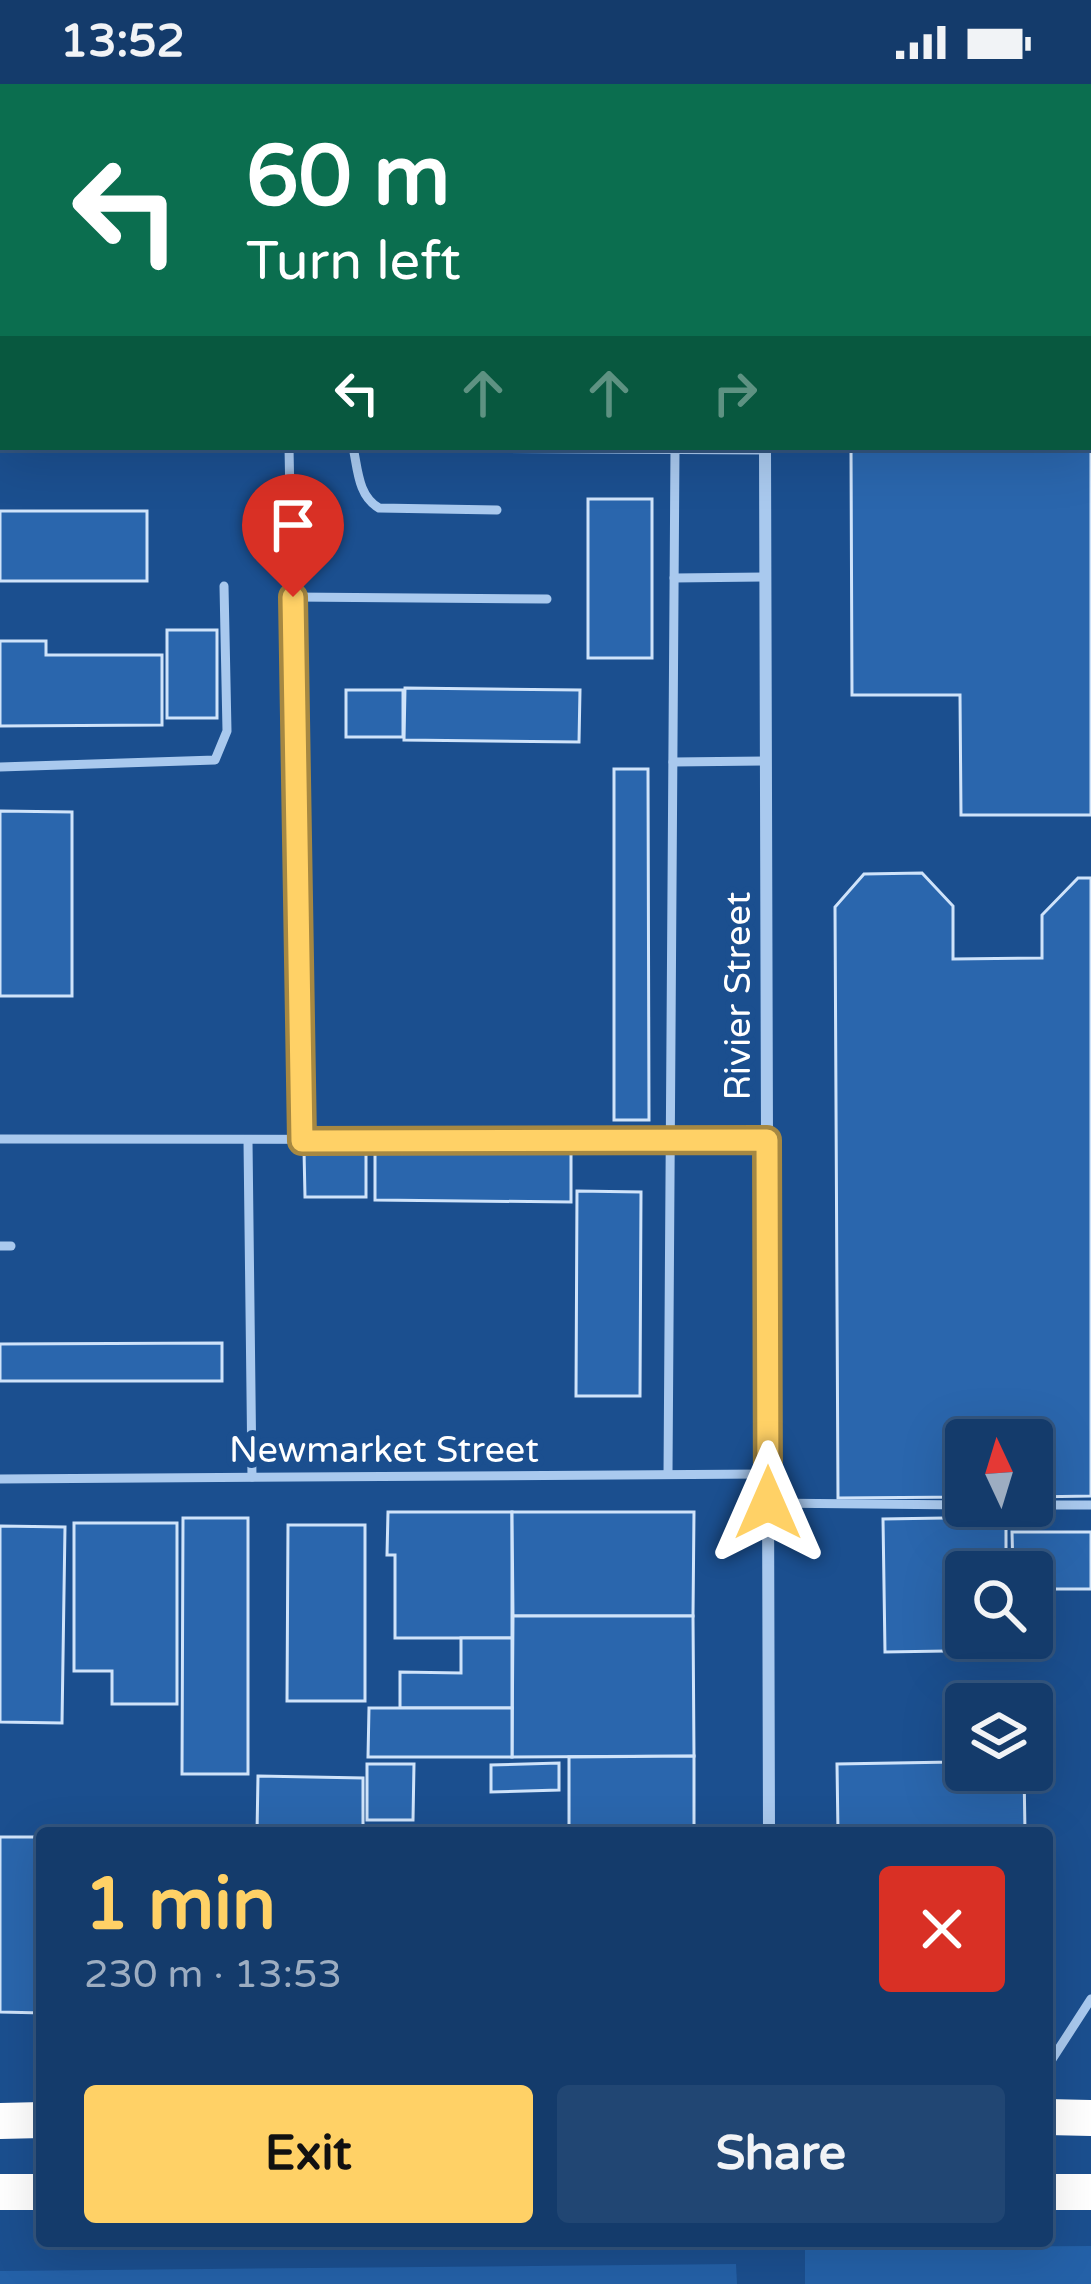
<!DOCTYPE html>
<meta charset="utf-8">
<style>
body{margin:0;font-family:"Varela Round",sans-serif;background:#214673;color:#f1f3f6;height:100vh;display:flex;flex-direction:column;font-size:45px;white-space:nowrap}
*{box-sizing:border-box;margin:0}
p{font-size:39px;color:#9dadc1}
.icon{flex:none;width:66px;height:66px;fill:none;stroke:currentColor;stroke-width:2;stroke-linecap:round;stroke-linejoin:round}
.map{position:relative;flex:1;overflow:hidden}
.details{position:absolute;left:36px;top:1743px;width:1017px;height:420px;display:flex;flex-direction:column;background:#143b6b;border-radius:12px;box-shadow:0 12px 48px #0002,0 0 0 3px #33557e}
.details>*{flex:none}
.hud{position:absolute;left:0px;top:0px;width:1092px;height:366px;box-shadow:0 12px 48px #0002,0 0 0 3px #33557e;background:#0b6e4f;color:#fff;overflow:hidden}
.needle{width:78px;rotate:356deg}
.tools{position:absolute;left:945px;top:1335px;display:grid;gap:24px}
.tools a{display:grid;place-items:center;width:108px;height:108px;border-radius:12px;background:#143b6b;box-shadow:0 12px 48px #0002,0 0 0 3px #33557e;font-size:60px}
.pin{position:absolute;display:grid;place-items:center;width:102px;height:102px;color:#fff;margin:-123px -51px;border-radius:50% 50% 50% 0;rotate:-45deg;box-shadow:0 0 12px #0007}
.pin .icon{rotate:45deg}
.me{position:absolute;width:132px;margin:-66px;rotate:0deg;stroke-linejoin:round;filter:drop-shadow(0 0 9px #0008)}
.turn{display:flex;align-items:center;gap:42px;height:252px;padding:0 48px;font-size:54px}
.turn .icon{width:156px;height:156px;stroke-width:2.5}
.turn b{display:block;font-size:84px;line-height:102px}
.lanes{display:flex;align-items:center;height:114px;padding:0 48px;background:#0003;justify-content:center;gap:60px;direction:ltr}
.lanes .off{opacity:.35}
.round{display:grid;place-items:center;flex:none;width:126px;height:126px;border-radius:12px;background:#214673}
.overview{display:flex;align-items:center;justify-content:space-between;height:204px;padding:0 48px}
h1{font-size:72px;font-weight:800;line-height:90px;color:#ffd166}
.button{display:flex;gap:24px;margin-top:auto;padding:24px 48px}
.button a{flex:1;height:138px;border-radius:12px;background:#ffd166;color:#111;font-size:48px;font-weight:800;line-height:138px;text-align:center}
.button a+a{background:#214673;color:#f1f3f6}
.status{display:flex;justify-content:space-between;align-items:center;height:84px;padding:0 60px;background:#143b6b;direction:ltr}
.status svg{height:33px;fill:currentColor}
.map>svg:first-child{display:block}
</style>
<div class="status"><b>13:52</b><svg viewBox="0 0 49 12"><path d="M0 12V9h3v3zM5 12V6h3v6zM10 12V3h3v9zM15 12V0h3v12zM26 1h20v11H26zM47 4h2v5h-2z"/></svg></div>
<div class="map">
<svg width="1091" height="2200" viewBox="0 0 1091 2200">
<rect width="100%" height="100%" fill="#1b4f8f"/>
<g fill="#2461a8">
<polygon points="1091,2162 1091,2200 805,2200 805,2164"/>
<polygon points="736,2180 737,2200 0,2200 0,2187"/>
</g>
<g fill="#2a66ad" stroke="#cfe3fa" stroke-width="3">
<rect x="198" y="0" width="160" height="3"/>
<rect x="471" y="0" width="245" height="3"/>
<rect x="827" y="0" width="154" height="3"/>
<rect x="0" y="47" width="3" height="234"/>
<polygon points="1091,315 1091,731 961,731 960,611 852,611 851,363 1089,363"/>
<rect x="588" y="415" width="64" height="159"/>
<rect x="0" y="427" width="147" height="70"/>
<rect x="167" y="546" width="50" height="88"/>
<polygon points="0,557 46,557 46,571 162,571 162,641 0,642"/>
<polygon points="405,604 580,606 579,658 404,656"/>
<rect x="346" y="606" width="57" height="47"/>
<polygon points="614,685 648,685 649,1036 614,1036"/>
<polygon points="0,727 72,728 72,912 0,912"/>
<polygon points="922,789 953,822 953,875 1042,874 1042,831 1078,794 1091,794 1091,1412 1032,1413 1032,1356 966,1356 966,1413 838,1414 835,823 864,790"/>
<polygon points="375,1065 571,1067 571,1118 375,1116"/>
<polygon points="304,1066 366,1067 366,1113 305,1113"/>
<polygon points="577,1107 641,1108 640,1312 576,1312"/>
<polygon points="222,1259 222,1297 0,1297 0,1260"/>
<polygon points="388,1428 512,1428 512,1554 395,1554 395,1471 387,1471"/>
<polygon points="512,1428 694,1428 693,1532 513,1532"/>
<polygon points="1006,1433 1006,1488 966,1488 966,1554 1008,1554 1008,1566 885,1568 883,1435"/>
<polygon points="183,1434 248,1434 248,1690 182,1690"/>
<polygon points="74,1439 177,1439 177,1620 112,1620 112,1587 74,1587"/>
<polygon points="288,1441 365,1441 365,1617 287,1617"/>
<polygon points="0,1442 65,1443 62,1639 0,1638"/>
<polygon points="1012,1448 1091,1448 1091,1505 1032,1505 1032,1488 1013,1488"/>
<polygon points="513,1532 693,1532 694,1672 512,1673"/>
<polygon points="461,1554 512,1554 512,1624 400,1624 400,1588 461,1589"/>
<polygon points="1023,1605 1023,1620 984,1620 984,1606"/>
<polygon points="369,1624 512,1624 512,1673 368,1673"/>
<polygon points="952,1630 966,1630 966,1686 1024,1686 1025,1749 838,1749 837,1680 953,1678"/>
<polygon points="694,1672 694,1749 569,1749 569,1673"/>
<polygon points="559,1679 559,1706 491,1708 491,1681"/>
<polygon points="367,1680 414,1680 413,1736 367,1736"/>
<polygon points="258,1692 363,1694 363,1749 257,1749"/>
<polygon points="513,1745 517,1749 397,1749"/>
<polygon points="0,1753 42,1753 42,1929 0,1928"/>
</g>
<g fill="none" stroke-linecap="round" stroke-linejoin="round">
<g stroke="#a9c9ee" stroke-width="9">
<polyline points="96,0 98,3"/>
<polyline points="165,3 165,0"/>
<polyline points="0,361 3,361"/>
<polyline points="277,363 765,366"/>
<polyline points="289,363 302,1057"/>
<path d="M353,363C358,386 358,412 379,424L497,426"/>
<polyline points="674,494 765,493"/>
<polyline points="293,513 547,515"/>
<polyline points="673,678 766,677"/>
<polyline points="0,683 215,676 227,647 224,502"/>
<polyline points="0,1055 767,1056"/>
<polyline points="248,1057 252,1393"/>
<polyline points="0,1162 11,1162"/>
<polyline points="668,1390 675,364"/>
<polyline points="0,1395 768,1390"/>
<polyline points="768,1419 966,1421"/>
<polyline points="1032,1421 1091,1421"/>
<polyline points="1047,1983 1091,1915"/>
</g>
<g stroke="#a9c9ee" stroke-width="12">
<polyline points="764,0 764,3"/>
<polyline points="765,363 769,1749"/>
</g>
<g stroke="#fff" stroke-width="36">
<polyline points="1047,2033 1091,2034"/>
<polyline points="0,2037 42,2036"/>
<polyline points="0,2108 42,2108"/>
<polyline points="1047,2108 1091,2108"/>
</g>
</g>
<g fill="none" stroke-linecap="round" stroke-linejoin="round">
<defs>
<polyline id="route" points="293,513 302,1057 767,1056 768,1419"/>
</defs>
<use href="#route" stroke="#a68842" stroke-width="30"/>
<use href="#route" stroke="#ffd166" stroke-width="21"/>
</g>
<g text-anchor="middle" stroke-width="12" stroke-linejoin="round" paint-order="stroke">
<g font-size="36" fill="#fff" stroke="#1b4f8f">
<text transform="translate(737 912) rotate(-90)" y="13">Rivier Street</text>
<text x="384" y="1378">Newmarket Street</text>
</g>
</g>
</svg>
<div class="tools">
<a><svg class="needle" viewBox="-14 -14 28 28"><path d="M0-13l5 13h-10z" fill="#e53935"/><path d="M0 13l5-13h-10z" fill="#9dadc1"/></svg></a>
<a><svg class="icon" aria-label="search" viewBox="0 0 24 24"><circle cx="10" cy="10" r="6"/><path d="M15 15l6 6"/></svg></a>
<a><svg class="icon" aria-label="layers" viewBox="0 0 24 24"><path d="M12 4l9 5-9 5-9-5zM3 14l9 5 9-5"/></svg></a>
</div>
<div class="pin" style="left:293px;top:513px;background:#d93025"><svg class="icon" aria-label="arrive" viewBox="0 0 24 24"><path d="M6 21V4h12l-3 4 3 4H6"/></svg></div>
<svg class="me" style="left:768px;top:1419px" viewBox="-20 -20 40 40"><path d="M0-17L14 15 0 8-14 15z" fill="#ffd166" stroke="#fff" stroke-width="4"/></svg>
<div class="hud">
<div class="turn"><svg class="icon" aria-label="left" viewBox="0 0 24 24"><path d="M17 20v-9H6M10 6l-5 5 5 5"/></svg><div><b>60 m</b>Turn left</div></div>
<div class="lanes"><svg class="icon" aria-label="left" viewBox="0 0 24 24"><path d="M17 20v-9H6M10 6l-5 5 5 5"/></svg><svg class="icon off" aria-label="ahead" viewBox="0 0 24 24"><path d="M12 20V5M6 11l6-6 6 6"/></svg><svg class="icon off" aria-label="ahead" viewBox="0 0 24 24"><path d="M12 20V5M6 11l6-6 6 6"/></svg><svg class="icon off" aria-label="right" viewBox="0 0 24 24"><path d="M7 20v-9h11M14 6l5 5-5 5"/></svg></div>
</div>
<section class="details">
<div class="overview"><div><h1>1 min</h1><p>230 m · 13:53</p></div><a class="round" style="background:#d93025;color:#fff"><svg class="icon" aria-label="close" viewBox="0 0 24 24"><path d="M6 6l12 12M18 6L6 18"/></svg></a></div>
<div class="button"><a>Exit</a><a>Share</a></div>
</section>
</div>
